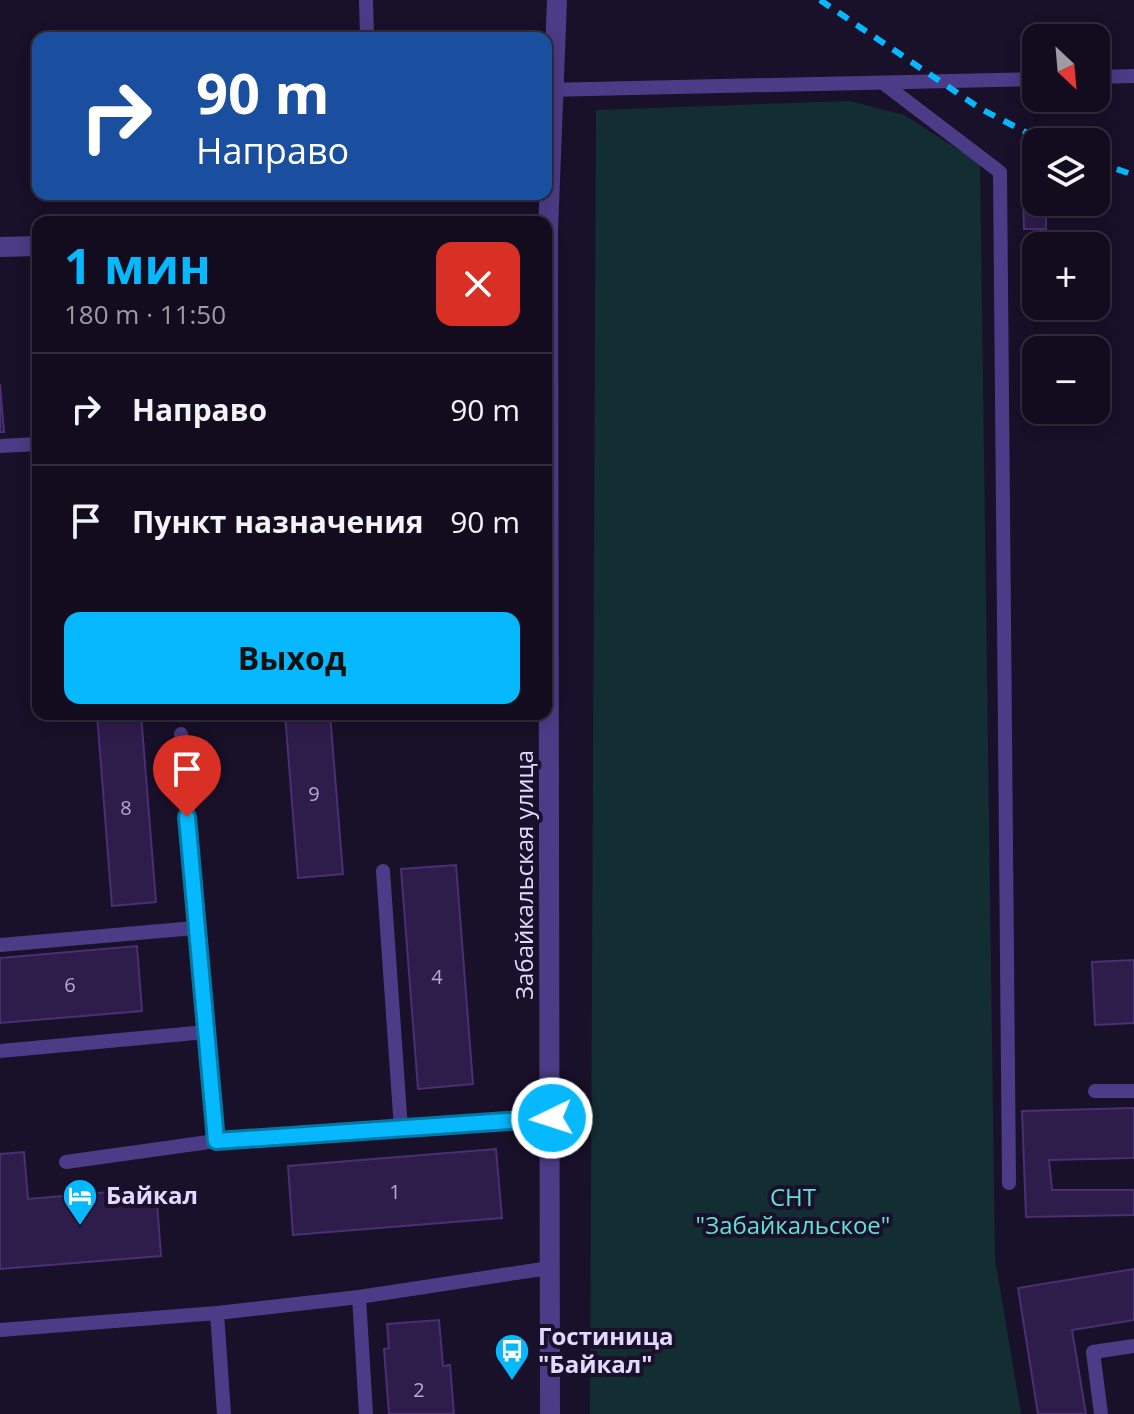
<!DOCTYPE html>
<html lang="ru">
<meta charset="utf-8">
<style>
body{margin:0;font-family:"Open Sans",sans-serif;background:#1c1528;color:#f1f3f6;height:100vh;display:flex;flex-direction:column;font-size:30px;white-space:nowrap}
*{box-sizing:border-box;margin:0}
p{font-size:26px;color:#9d9ba4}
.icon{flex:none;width:44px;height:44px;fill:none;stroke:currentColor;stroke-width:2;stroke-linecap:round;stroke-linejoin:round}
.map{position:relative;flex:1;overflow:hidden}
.panel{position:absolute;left:32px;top:216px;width:520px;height:504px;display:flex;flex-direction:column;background:#130c1f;border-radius:16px;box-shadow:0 4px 20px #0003,0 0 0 2px #322c3d}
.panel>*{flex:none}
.guide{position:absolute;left:32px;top:32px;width:520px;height:168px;border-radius:16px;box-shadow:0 4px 20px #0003,0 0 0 2px #322c3d;background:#1a4fa0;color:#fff;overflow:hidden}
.needle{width:52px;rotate:154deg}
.fabs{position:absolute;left:1022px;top:24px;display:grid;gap:16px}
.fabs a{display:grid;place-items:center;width:88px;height:88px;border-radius:16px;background:#130c1f;box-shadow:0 4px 20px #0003,0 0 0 2px #322c3d;font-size:40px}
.pin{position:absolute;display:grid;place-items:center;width:68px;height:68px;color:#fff;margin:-82px -34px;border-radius:50% 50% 50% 0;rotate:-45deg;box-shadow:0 0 8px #0007}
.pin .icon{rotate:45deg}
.me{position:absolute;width:88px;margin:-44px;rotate:266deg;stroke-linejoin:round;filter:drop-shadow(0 0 6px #0008)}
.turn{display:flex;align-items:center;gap:28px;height:168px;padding:0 32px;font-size:36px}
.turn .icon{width:104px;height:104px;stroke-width:2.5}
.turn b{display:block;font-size:56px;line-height:68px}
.round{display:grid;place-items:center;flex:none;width:84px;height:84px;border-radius:16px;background:#1c1528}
.overview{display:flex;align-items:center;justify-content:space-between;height:136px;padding:0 32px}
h1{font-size:48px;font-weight:700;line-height:60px;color:#06b8fd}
.primary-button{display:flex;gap:16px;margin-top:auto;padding:16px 32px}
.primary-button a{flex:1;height:92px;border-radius:16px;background:#06b8fd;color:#111;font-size:32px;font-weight:700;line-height:92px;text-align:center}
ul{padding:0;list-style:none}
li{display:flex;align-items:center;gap:24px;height:112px;padding:0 32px;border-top:2px solid #322c3d}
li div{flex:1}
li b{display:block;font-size:30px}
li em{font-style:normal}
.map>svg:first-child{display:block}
</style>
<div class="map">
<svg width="1134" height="1414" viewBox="0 0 1134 1414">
<rect width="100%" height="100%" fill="#191029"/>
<polygon fill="#132e33" points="850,101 904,115 980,163 995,1259 1021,1414 590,1414 596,110"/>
<g fill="#2e1c4a" stroke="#492f75" stroke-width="2">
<polygon points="1023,198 1046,202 1046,229 1024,229"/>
<polygon points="0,384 4,432 0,432"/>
<polygon points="97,714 141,714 156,902 112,906"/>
<polygon points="285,714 330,714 343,874 298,878"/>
<polygon points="456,865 473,1084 418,1089 401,869"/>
<polygon points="137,946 142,1011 0,1023 0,958"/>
<polygon points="1134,960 1134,1023 1095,1025 1092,962"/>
<polygon points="1134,1108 1134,1158 1049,1160 1052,1190 1134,1190 1134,1215 1026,1217 1022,1111"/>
<polygon points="496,1149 502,1218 293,1235 288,1166"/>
<polygon points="24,1152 28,1199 156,1188 161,1256 0,1269 0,1154"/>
<polygon points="1134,1269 1134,1320 1072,1330 1086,1414 1038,1414 1018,1288"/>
<polygon points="439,1320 443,1366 450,1365 454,1414 389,1414 384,1349 389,1348 387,1324"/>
</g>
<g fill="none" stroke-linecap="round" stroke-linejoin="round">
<g stroke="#4c3c87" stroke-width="14">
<polyline points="366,0 367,38"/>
<polyline points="1096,77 1134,76"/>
<polyline points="883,83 1000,172 1009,1183"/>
<polyline points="546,90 1036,79"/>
<polyline points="0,446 38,444"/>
<polyline points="181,734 195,928 216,1141 552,1118"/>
<polyline points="383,871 401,1129"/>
<polyline points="0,945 195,928"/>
<polyline points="0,1051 206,1032"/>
<polyline points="1095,1091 1134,1091"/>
<polyline points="66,1162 216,1141"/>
<polyline points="359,1297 366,1414"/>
<polyline points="0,1330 217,1313"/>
<polyline points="224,1414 217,1313 359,1297 549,1268"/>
<polyline points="1101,1414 1093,1352 1134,1346"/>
</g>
<g stroke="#4c3c87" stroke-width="20">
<polyline points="0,247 38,246"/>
<polyline points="550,1414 548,232 557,0"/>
</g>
<g stroke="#06b8fd" stroke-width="6" stroke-dasharray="12 10" stroke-linecap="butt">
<polyline points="820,0 981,109 1045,142"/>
<polyline points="1096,162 1134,175"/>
</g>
</g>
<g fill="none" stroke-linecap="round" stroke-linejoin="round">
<defs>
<polyline id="route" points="187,817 216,1141 552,1118"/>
</defs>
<use href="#route" stroke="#0478a4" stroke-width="20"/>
<use href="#route" stroke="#06b8fd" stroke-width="14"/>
</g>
<defs>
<symbol id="hotel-pin" viewBox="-11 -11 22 30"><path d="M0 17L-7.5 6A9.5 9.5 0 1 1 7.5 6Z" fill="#06b8fd" stroke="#191029"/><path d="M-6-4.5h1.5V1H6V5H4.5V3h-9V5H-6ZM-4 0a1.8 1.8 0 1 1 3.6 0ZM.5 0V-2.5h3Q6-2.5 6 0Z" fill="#fff"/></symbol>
<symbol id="bus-pin" viewBox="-11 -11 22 30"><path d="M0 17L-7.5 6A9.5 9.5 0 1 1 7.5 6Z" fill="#06b8fd" stroke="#191029"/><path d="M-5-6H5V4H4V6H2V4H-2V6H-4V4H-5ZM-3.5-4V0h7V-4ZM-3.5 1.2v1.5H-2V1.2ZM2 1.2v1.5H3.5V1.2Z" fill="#fff"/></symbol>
</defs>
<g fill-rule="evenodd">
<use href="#hotel-pin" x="60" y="1176" width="40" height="54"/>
<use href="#bus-pin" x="492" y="1331" width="40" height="54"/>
</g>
<g text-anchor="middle" stroke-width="8" stroke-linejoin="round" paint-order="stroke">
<g font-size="20" fill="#b6a9d2">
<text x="314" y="801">9</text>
<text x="126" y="815">8</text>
<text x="437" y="984">4</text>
<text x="70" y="992">6</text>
<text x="395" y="1199">1</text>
<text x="419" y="1397">2</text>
</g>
<g font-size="24" fill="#e4d8ff" stroke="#191029">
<text transform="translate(525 875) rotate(-90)" y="8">Забайкальская улица</text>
</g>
<g font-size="24" font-weight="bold" fill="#e4d8ff" stroke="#191029" text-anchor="start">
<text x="106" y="1204">Байкал</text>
<text x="538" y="1345">Гостиница<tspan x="538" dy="28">"Байкал"</tspan></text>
</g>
<g font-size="24" fill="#63e0d7" stroke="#191029">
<text x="793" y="1206">СНТ<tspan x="793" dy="28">"Забайкальское"</tspan></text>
</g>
</g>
</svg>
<div class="fabs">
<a><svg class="needle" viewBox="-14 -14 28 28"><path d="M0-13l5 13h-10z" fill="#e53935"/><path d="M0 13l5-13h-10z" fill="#9d9ba4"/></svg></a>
<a><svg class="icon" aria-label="layers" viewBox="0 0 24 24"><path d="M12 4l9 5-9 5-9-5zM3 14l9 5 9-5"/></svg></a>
<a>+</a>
<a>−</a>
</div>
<div class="pin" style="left:187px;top:817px;background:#d93025"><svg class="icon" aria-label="arrive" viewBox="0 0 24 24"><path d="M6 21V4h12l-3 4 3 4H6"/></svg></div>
<svg class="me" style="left:552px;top:1118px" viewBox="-20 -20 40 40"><circle r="17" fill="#06b8fd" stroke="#fff" stroke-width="3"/><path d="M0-11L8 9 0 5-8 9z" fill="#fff"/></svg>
<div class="guide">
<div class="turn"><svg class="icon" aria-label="right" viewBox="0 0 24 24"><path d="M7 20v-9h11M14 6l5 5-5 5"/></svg><div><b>90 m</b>Направо</div></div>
</div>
<section class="panel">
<div class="overview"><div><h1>1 мин</h1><p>180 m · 11:50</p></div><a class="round" style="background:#d93025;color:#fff"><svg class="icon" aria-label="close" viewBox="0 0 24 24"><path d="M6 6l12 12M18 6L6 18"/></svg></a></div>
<ul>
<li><svg class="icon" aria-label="right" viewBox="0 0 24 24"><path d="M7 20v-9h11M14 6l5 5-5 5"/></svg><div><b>Направо</b></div><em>90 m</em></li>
<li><svg class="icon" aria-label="arrive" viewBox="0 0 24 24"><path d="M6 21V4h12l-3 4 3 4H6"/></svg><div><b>Пункт назначения</b></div><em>90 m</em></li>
</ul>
<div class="primary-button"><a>Выход</a></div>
</section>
</div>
